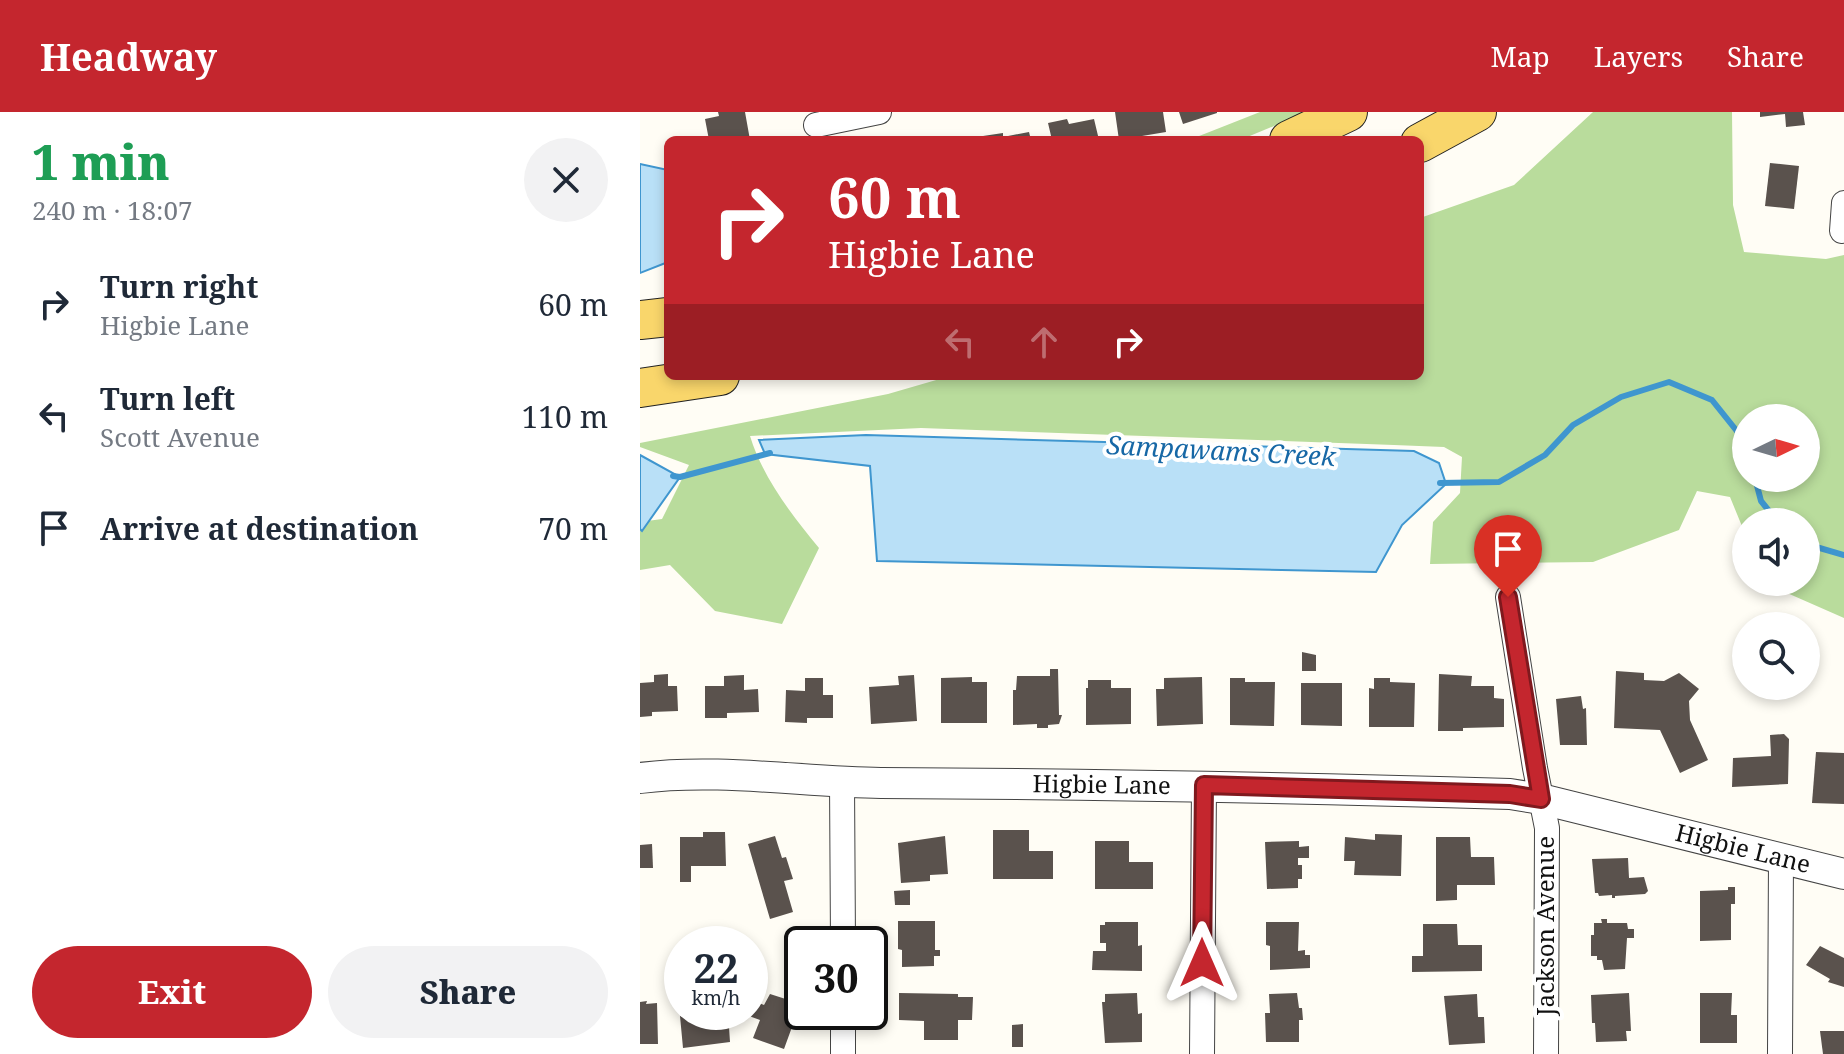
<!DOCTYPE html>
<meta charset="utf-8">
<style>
body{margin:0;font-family:"Noto Serif",serif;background:#f2f2f3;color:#1f2937;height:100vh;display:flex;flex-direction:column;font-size:30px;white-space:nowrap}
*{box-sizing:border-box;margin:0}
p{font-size:26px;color:#747a83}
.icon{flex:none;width:44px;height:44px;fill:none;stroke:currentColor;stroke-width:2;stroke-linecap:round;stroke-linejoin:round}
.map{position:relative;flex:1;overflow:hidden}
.drawer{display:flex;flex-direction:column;background:#fff;width:640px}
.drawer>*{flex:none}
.guide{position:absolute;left:24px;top:24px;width:760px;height:244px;border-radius:12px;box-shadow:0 4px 12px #0003;background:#c4262e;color:#fff;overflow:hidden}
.needle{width:52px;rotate:85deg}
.buttons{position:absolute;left:1092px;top:292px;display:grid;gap:16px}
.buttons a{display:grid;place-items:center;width:88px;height:88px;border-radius:50%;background:#fff;box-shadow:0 4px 12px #0003;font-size:40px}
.speed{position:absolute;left:24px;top:814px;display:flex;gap:16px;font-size:40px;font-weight:700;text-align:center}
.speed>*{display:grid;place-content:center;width:104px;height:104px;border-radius:50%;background:#fff;box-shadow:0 4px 12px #0003;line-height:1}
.speed small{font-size:20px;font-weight:400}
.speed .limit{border:4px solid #111;border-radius:12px;background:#fff;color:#111}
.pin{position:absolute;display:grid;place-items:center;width:68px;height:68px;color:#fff;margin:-82px -34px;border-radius:50% 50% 50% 0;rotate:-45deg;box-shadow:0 0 8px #0007}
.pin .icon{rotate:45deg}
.me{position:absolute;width:88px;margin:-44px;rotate:0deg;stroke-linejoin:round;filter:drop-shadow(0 0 6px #0008)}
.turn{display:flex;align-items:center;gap:28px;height:168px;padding:0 32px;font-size:36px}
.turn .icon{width:104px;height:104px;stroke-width:2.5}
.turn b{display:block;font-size:56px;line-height:68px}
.lanes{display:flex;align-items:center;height:76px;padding:0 32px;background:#0003;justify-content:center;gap:40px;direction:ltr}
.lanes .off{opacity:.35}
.round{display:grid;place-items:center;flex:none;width:84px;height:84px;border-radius:42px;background:#f2f2f3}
.summary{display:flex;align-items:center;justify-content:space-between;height:136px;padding:0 32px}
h1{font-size:48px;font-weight:800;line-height:60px;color:#1e9e55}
.cta{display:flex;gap:16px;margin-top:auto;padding:16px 32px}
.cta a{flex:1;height:92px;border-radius:48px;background:#c4262e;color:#fff;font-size:32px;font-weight:800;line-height:92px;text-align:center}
.cta a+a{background:#f2f2f3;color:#1f2937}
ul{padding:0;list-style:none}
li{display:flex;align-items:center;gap:24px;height:112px;padding:0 32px}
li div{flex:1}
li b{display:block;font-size:30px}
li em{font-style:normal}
header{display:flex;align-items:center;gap:48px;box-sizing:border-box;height:112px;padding:0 40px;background:#c4262e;color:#fff}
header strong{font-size:38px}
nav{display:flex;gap:44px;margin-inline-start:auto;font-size:28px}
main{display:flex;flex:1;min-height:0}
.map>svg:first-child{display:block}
</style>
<header>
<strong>Headway</strong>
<nav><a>Map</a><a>Layers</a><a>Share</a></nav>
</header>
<main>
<section class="drawer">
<div class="summary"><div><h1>1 min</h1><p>240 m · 18:07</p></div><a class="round"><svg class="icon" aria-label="close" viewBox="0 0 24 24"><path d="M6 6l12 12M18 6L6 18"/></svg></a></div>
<ul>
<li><svg class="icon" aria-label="right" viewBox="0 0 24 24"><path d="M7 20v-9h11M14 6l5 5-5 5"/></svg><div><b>Turn right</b><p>Higbie Lane</p></div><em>60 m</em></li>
<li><svg class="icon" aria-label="left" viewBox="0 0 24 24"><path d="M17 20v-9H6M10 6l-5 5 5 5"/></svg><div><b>Turn left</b><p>Scott Avenue</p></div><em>110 m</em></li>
<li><svg class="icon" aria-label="arrive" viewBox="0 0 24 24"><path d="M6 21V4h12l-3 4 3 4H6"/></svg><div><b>Arrive at destination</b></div><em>70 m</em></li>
</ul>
<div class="cta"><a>Exit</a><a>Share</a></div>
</section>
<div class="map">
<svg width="1204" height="942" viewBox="0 0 1204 942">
<rect width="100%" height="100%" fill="#fffdf5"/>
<g fill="#b9dc9c" fill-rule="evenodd">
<polygon points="620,0 668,0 600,28 549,28"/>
<path d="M953,0H1092L1093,93L1104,140L1186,147L1204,143V506L1122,470H1166V410H1106V424L1090,385L1057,379L1039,418L953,450L790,452L793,410L820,381L822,345L804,335L754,333L281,316L110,324C123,366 151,402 179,436L142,512L75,499L30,453L0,458V410L22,407L49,353L0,335V331L248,282L310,264H780V106L874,73ZM1106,306H1166V366H1106Z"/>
</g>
<g fill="#b9e0f7" stroke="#3f96cf" stroke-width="2">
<polygon points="0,52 28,58 28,150 0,161"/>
<polygon points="226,323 774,339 799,351 806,372 762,413 736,460 237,449 230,354 125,342 119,328"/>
<polygon points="0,343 40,365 2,419 0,417"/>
</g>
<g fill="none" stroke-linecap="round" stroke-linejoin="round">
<g stroke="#3f96cf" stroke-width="6">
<polyline points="33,364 40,365 130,341"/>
<polyline points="1115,366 1121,389 1138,410"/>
<polyline points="800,371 859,370 905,343 933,313 981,285 1029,270 1072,288 1104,328 1106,335"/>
<polyline points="1166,432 1204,443"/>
</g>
</g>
<g fill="#5a524d">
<polygon points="78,0 105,0 110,28 69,28 65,7 79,4"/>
<polygon points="475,0 523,0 526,20 496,25 496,28 479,28"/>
<polygon points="539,0 577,0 577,1 543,12"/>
<polygon points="1120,0 1163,0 1165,13 1146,15 1145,2 1120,5"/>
<polygon points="427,7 429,12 454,7 459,28 412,28 408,11"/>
<polygon points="389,20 391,28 344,28 343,24 363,21 363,25"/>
<polygon points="1130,51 1159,54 1154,97 1125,94"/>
<polygon points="662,540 676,543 676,559 662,559"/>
<polygon points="410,557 418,557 419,603 422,603 419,612 408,613 408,616 397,616 397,612 373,613 373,578 376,578 377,564 410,564"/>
<polygon points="976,559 1004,561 1004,568 1024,569 1039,561 1059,577 1049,589 1050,608 1068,648 1040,661 1020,618 974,616"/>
<polygon points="28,562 28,574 37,574 38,599 12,600 12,604 0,605 0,571 14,570 14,563"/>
<polygon points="799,562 832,564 831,574 854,574 854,586 864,587 864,615 823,616 823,619 798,619"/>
<polygon points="104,563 104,578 118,577 119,600 87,601 87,606 65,606 65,574 84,574 84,564"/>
<polygon points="274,563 277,609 231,612 229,575 259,573 258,564"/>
<polygon points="332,565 332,570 347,570 347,611 301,611 301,566"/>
<polygon points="562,565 563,612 517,614 516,577 524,577 524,566"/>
<polygon points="165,566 183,566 183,583 193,583 193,606 167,606 167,611 145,610 146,578 165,579"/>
<polygon points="590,566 605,566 605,570 635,570 634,614 590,613"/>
<polygon points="734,566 750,566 750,570 775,571 774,615 729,615 729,576 734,577"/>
<polygon points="448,568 471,568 471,576 491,576 491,612 446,613 446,576 448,576"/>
<polygon points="661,571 702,571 702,614 661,613"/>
<polygon points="941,584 943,597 946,596 947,633 920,633 916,587"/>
<polygon points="1144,622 1149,627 1148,672 1092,675 1093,646 1131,644 1130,623"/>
<polygon points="1176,640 1204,641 1204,692 1172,691"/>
<polygon points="353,718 389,718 389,739 413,739 413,767 353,767"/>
<polygon points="63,720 85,720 86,754 51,754 51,770 40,770 40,725 63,725"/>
<polygon points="735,722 762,723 761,764 714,763 715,749 704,749 705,725 735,728"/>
<polygon points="135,724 142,746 146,745 153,767 144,769 153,800 130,807 108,732"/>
<polygon points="305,724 308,762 290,763 290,769 261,771 258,731"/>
<polygon points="796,725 830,725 831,745 854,745 855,773 817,773 817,788 796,789"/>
<polygon points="455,729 489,729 489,750 513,750 513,777 455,777"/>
<polygon points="659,729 659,735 669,734 669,746 658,746 658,753 662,753 662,767 658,767 658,776 627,777 625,730"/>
<polygon points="12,732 13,756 0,756 0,733"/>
<polygon points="988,746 989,766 1004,765 1008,779 1005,782 975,784 975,786 972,786 972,783 959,784 958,781 955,781 952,747"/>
<polygon points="1088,775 1095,775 1095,792 1091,792 1091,828 1060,829 1060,779 1088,778"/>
<polygon points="270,778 270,793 255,793 254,779"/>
<polygon points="961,807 967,807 967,811 987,811 988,817 994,817 994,826 987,826 985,857 964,858 962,848 957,848 957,844 951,844 951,823 954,823 954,811 962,811"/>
<polygon points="258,809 295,809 295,838 300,838 300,844 294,844 294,854 262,855 262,838 258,837"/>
<polygon points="465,810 498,810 498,834 502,833 502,859 452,858 453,839 466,839 466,831 460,831 460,813 465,813"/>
<polygon points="626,810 659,810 658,839 665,838 665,843 670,843 670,856 630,858 630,834 626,833"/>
<polygon points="783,812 817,812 818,833 842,833 842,859 772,860 772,844 783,844"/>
<polygon points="1180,834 1204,846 1204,875 1188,870 1190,867 1166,853"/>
<polygon points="259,881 318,882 318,885 333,885 332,908 318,908 318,928 284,928 284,909 259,908"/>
<polygon points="497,881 498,902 502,901 502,930 465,931 462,890 465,890 465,882"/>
<polygon points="657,881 659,896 662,896 663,908 659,908 659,930 626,930 625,901 630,901 629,882"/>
<polygon points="989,881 991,919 986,919 987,929 956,930 955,911 952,911 951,883"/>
<polygon points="1060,881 1092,881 1091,903 1097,903 1097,931 1060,931"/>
<polygon points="130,882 155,890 147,913 152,915 144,937 113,926 120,908 109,904 114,889 124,893"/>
<polygon points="837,882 838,905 844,905 845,931 809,933 804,884"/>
<polygon points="7,889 6,892 17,891 18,932 0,932 0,890"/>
<polygon points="60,900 88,900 90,930 43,936 40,904 60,903"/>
<polygon points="383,912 383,935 372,935 372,913"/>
<polygon points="1180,919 1204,919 1204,942 1183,942"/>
</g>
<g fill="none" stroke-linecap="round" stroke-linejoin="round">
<defs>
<g id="minor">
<polyline points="176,13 239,0"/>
<polyline points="1202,119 1204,91"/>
<polyline points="868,485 895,656 907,716 906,942"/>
<polyline points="202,670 203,832"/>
<polyline points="203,900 203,942"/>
<polyline points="562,942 564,673"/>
<polyline points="1140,942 1141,746"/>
</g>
<g id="tertiary">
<path id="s1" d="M0,666C77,656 163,670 241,671C451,672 660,676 870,682L901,687L1204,762"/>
</g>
<g id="primary">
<polyline points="649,28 708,0"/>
<polyline points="780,31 837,0"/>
<polyline points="0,208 28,205"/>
<polyline points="0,276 80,264"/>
</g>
</defs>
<use href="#minor" stroke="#444" stroke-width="26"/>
<use href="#tertiary" stroke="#444" stroke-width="32"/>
<use href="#primary" stroke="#222" stroke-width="40"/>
<use href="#minor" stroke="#fff" stroke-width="24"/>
<use href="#tertiary" stroke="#fff" stroke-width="30"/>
<use href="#primary" stroke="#f9d66b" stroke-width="38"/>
</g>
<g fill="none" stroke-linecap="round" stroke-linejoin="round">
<defs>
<polyline id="route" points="562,851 564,673 870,682 901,687 868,485"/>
</defs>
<use href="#route" stroke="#7f191e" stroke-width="20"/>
<use href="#route" stroke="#c4262e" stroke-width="14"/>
</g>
<g text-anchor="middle" stroke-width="8" stroke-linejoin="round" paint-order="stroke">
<g font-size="24" fill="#111" stroke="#fff">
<text dy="8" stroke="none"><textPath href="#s1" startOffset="462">Higbie Lane</textPath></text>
<text dy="8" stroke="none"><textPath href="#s1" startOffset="1110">Higbie Lane</textPath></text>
<text transform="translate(906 814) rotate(-90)" y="8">Jackson Avenue</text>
</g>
<g font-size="26" font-style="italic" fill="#1768a6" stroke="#fff">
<text transform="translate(581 339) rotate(3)" y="9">Sampawams Creek</text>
</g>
</g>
</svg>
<div class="buttons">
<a><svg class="needle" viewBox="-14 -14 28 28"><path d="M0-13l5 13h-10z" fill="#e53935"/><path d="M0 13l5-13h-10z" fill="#747a83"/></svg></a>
<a><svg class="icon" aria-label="sound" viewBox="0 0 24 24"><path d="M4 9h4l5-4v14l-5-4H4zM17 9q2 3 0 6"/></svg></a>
<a><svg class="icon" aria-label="search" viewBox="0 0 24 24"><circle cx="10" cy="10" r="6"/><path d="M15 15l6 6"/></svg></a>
</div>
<div class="speed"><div>22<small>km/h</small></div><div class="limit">30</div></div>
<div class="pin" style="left:868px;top:485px;background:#d93025"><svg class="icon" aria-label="arrive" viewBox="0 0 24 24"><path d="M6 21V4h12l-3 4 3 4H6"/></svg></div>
<svg class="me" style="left:562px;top:851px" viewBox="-20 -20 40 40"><path d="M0-17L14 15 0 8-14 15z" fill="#c4262e" stroke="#fff" stroke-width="4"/></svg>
<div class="guide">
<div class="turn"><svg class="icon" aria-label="right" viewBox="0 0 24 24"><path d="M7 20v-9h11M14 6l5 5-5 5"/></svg><div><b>60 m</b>Higbie Lane</div></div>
<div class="lanes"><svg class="icon off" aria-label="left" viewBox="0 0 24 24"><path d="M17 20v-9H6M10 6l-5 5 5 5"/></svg><svg class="icon off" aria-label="ahead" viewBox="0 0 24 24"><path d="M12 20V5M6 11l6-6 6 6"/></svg><svg class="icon" aria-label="right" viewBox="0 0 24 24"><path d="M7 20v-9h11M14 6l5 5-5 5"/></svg></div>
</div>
</div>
</main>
